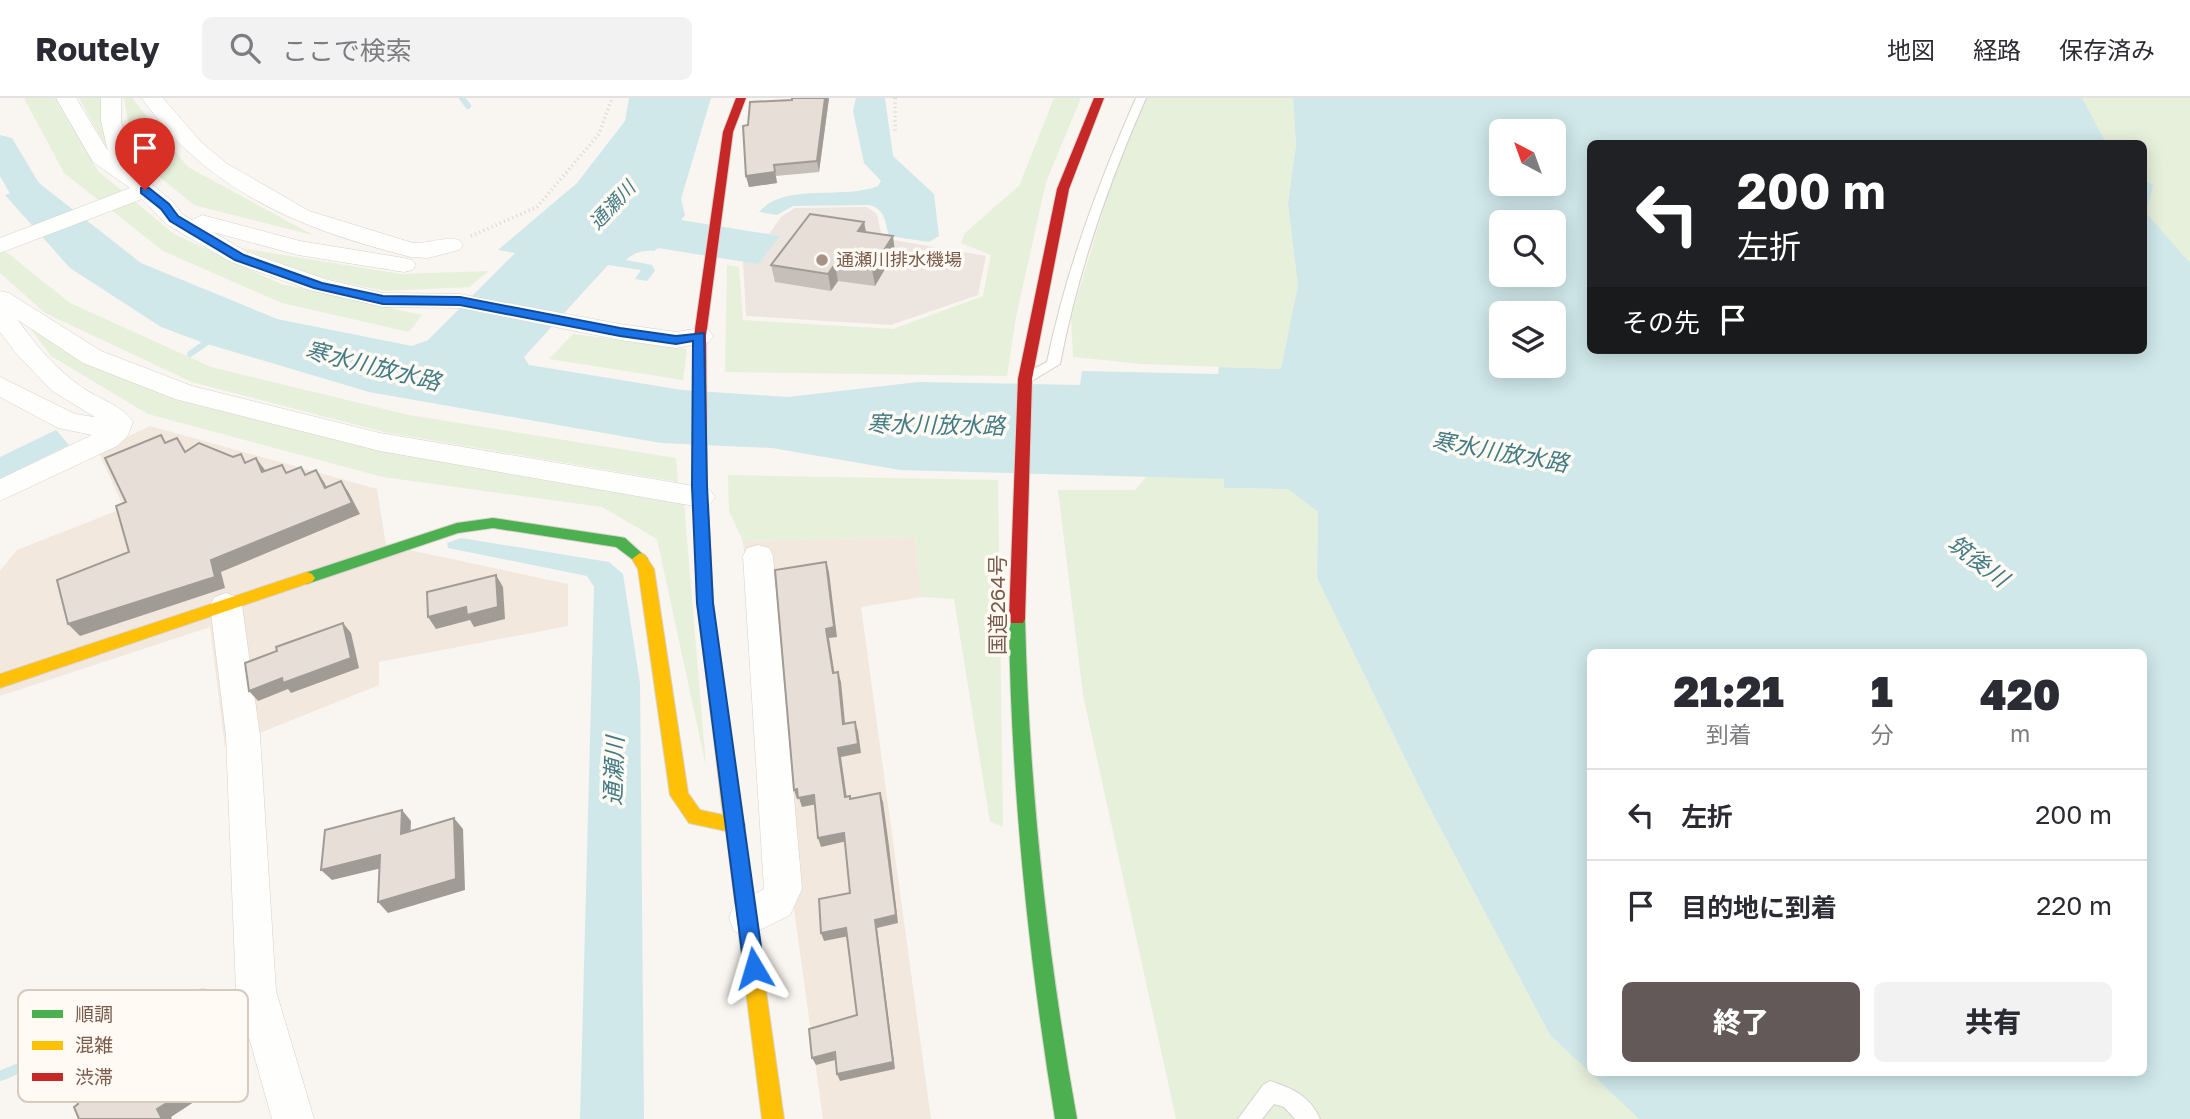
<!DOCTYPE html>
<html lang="ja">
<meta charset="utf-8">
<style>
body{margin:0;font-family:"Golos Text","Noto Sans JP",sans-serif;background:#f2f2f3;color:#2b2b33;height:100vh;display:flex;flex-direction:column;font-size:26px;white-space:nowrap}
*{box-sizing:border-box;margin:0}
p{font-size:23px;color:#7c7c81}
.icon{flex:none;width:38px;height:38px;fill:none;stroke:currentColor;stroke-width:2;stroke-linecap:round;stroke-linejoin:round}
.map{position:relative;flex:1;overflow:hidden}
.drawer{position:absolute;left:1587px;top:551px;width:560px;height:427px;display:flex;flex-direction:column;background:#fff;border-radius:10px;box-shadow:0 4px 18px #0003}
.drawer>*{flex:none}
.banner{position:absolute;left:1587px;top:42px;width:560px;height:214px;border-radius:10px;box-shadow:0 4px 18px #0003;background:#202124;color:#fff;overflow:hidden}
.needle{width:46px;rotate:319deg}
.buttons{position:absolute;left:1489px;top:21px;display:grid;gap:14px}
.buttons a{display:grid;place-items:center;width:77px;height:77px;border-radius:10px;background:#fff;box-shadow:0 4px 18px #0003;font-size:35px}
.pin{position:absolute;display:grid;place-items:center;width:60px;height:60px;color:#fff;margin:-72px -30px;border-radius:50% 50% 50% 0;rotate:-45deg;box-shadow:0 0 7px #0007}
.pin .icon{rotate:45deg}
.me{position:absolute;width:77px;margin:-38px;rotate:353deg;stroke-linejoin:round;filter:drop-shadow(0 0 5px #0008)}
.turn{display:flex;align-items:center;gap:24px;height:147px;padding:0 35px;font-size:32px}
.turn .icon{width:91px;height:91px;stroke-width:2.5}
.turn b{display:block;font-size:49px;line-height:60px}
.then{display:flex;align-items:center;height:66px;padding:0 35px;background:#0003;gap:14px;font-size:26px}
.eta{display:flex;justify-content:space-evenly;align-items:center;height:119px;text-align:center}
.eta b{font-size:42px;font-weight:800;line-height:49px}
.primary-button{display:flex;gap:14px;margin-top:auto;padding:14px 35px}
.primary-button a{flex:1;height:80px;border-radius:10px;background:#625958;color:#fff;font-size:28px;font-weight:800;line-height:80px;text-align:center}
.primary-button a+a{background:#f2f2f3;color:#2b2b33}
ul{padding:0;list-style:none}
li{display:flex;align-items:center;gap:21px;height:91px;padding:0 35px;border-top:2px solid #e1e1e2}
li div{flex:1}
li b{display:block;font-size:26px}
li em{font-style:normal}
header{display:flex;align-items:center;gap:42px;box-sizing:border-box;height:98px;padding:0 35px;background:#fff;border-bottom:2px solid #e1e1e2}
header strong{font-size:33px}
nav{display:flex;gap:38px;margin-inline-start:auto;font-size:24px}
.search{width:490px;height:63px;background:#f2f2f3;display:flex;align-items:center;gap:18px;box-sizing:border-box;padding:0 24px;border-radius:10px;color:#7c7c81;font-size:26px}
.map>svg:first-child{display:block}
</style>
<header>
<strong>Routely</strong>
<div class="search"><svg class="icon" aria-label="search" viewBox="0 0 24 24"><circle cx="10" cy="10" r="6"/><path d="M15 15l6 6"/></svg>ここで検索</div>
<nav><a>地図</a><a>経路</a><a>保存済み</a></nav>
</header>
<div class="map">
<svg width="2190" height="1021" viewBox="0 0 2190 1021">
<rect width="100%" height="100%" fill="#f9f5f0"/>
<g fill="#f2e8de">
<polygon points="150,328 377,391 386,447 568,486 568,528 379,564 379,587 225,649 210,529 0,598 0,473 17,452 124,410 98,353"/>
<polygon points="915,439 922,499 861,509 931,1021 823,1021 793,804 773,777 743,443"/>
</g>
<polygon fill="#ede5e0" points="867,109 877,116 882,140 986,158 978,197 891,227 746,218 743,163 758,165 779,138 769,136 781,119 795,110"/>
<g fill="#e7f0db">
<polygon points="24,0 54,0 98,73 174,136 281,186 422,217 409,234 282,205 163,153 64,75"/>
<polygon points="79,0 102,0 106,49"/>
<polygon points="124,0 132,0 188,69 313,137 194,107 134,58"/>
<polygon points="1054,0 1081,0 1046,84 1016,219 1007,278 725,274 727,167 739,169 743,222 893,231 983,198 991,157 961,145 965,135 1019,88"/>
<polygon points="1145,0 1293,0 1296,47 1288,106 1299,187 1281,271 1142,266 1073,259 1071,219 1122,51"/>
<polygon points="2068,0 2190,0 2190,196 2144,135 2144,46 2090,45"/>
<polygon points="0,149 70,205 211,269 409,317 676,360 678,384 384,334 192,284 45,215 0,175"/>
<polygon points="240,150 401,176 489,173 469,189 384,193 319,179"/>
<polygon points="31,231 89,266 176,302 381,353 684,405 706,668 657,441 602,409 383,379 148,316 51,258"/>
<polygon points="573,236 687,251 683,282 549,261"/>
<polygon points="728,377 998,382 1003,729 990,724 954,501 922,499 915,439 743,443 729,413"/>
<polygon points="1147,378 1224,381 1225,390 1288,391 1318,414 1317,480 1426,703 1550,937 1639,1021 1176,1021 1083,597 1058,392 1135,392"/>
</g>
<g fill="#d0e8ea" fill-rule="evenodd">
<path d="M629,0H711L681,101L685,117L681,122L780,138L758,166L658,150L654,153C644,152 634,154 626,162L652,167L655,173L647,183L635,181L641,172L608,167L524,259L529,267L682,292L788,299L918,284L1080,287L1082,273L1218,276L1219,269L1281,271L1298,187L1288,106L1296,47L1293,0H2082L2106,45L1591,46V252H2144V81L2153,87L2146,115L2190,165V1021H1639L1550,937L1426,703L1317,480L1318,414L1288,391L1224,390V381L900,372L772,350L661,345L369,294L204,245L161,229L70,170L5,97L39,85L141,165L277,221L412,248L428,242L515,155L498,152L577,85L625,23ZM1502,33H1554V86H1502ZM1502,124H1554V177H1502ZM1502,215H1554V268H1502ZM1591,555H2144V975H1591Z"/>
<path d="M856,0H885L893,58L934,96L939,138L929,144L889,138C885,123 885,111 869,107L793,108L777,117L759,114C784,84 844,102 878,88L881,83L864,65L853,13Z"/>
<polygon points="56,332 69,347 0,381 0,359"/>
<polygon points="461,440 609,464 623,476 640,585 644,1021 580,1021 594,489 587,478 448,450 447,445"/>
</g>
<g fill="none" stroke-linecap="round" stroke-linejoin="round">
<g stroke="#d0e8ea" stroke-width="6">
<polyline points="462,0 468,8"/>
<polyline points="190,256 214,239"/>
</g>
<polyline stroke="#d0e8ea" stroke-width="10" points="0,978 203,895"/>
<polygon fill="#d0e8ea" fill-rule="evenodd" points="0,37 12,40 43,92 88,131 94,139 88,147 75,150 62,147 16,106 0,78"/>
<defs>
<g id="lane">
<path d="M1136,0H1146C1108,86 1078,173 1060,266L1030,284H1020V278L1047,264C1066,172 1098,86 1136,0Z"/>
<path d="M1270,983C1292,990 1310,998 1320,1021H1295L1284,1009L1274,1006L1262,1021H1238L1263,987Z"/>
</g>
<g id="street">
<polygon points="56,0 76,0 108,53 101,23 101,0 121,0 121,23 134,71 173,104 182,116 192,122 202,117 300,143 404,160 412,162 416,167 412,172 404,174 298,157 213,134 247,154 325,181 383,195 460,196 620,226 676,234 700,230 709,232 713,238 709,244 676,250 620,242 460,210 383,209 309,192 231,164 166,126 142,101 0,155 0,140 130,90 93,64"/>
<path d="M142,0H163L201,44L226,65L309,113L413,145C429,146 444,138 459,142L463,147L459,152L428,160L411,159C303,132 207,94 142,0Z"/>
<path d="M0,193L9,195L101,253L192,288L380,335L700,389L710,392L715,399L710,406L700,409L380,353L175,301L83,265L18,222C36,248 57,272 83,290C100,302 121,306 133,324L127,339L117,348L0,403V381L92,337L58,330L0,299V279L75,316L95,319L52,293L15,254L0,234Z"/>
<polygon points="758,447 769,450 773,458 802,791 790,817 748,838 734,833 729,820 734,807 764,791 743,458 747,450"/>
<polygon points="226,495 237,499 242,507 260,638 276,893 314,1021 272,1021 236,893 226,638 210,507 215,499"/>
</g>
<g id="fast">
<polygon points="493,420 620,439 625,440 648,461 640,467 616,449 493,430 458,435 307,486 299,480 302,476 457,425"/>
<path d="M1017,515L1023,517L1025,521C1029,689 1047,855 1077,1021H1055C1028,855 1011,689 1009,521L1011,517Z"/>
</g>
<g id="slow">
<polygon points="640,455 645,457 654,471 688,695 700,712 723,717 709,600 711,595 717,593 723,595 725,600 742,721 745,727 743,730 784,1021 762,1021 726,733 689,725 670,697 638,471 632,461"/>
<polygon points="307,474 312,476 315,480 312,484 0,590 0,576"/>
</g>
<g id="jam">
<polygon points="736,0 746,0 733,34 706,238 707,388 713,505 725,600 723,605 717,607 711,605 709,600 697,505 693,388 694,238 723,34"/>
<polygon points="1094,0 1104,0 1069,91 1032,281 1025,521 1023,525 1011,525 1009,521 1018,281 1057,91"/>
</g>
</defs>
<use href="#lane" stroke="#d7d1cb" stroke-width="2"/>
<use href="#street" stroke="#d7d1cb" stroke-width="1"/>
<use href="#fast" stroke="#d9d2cb" stroke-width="2"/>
<use href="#slow" stroke="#d9d2cb" stroke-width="2"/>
<use href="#jam" stroke="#d9d2cb" stroke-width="2"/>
<g stroke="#dcd5d0" stroke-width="3.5" stroke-dasharray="1 3.5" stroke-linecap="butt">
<polyline points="895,0 895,35"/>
<polyline points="471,138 537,109 599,36 612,0"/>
</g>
<use href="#lane" fill="#fefefd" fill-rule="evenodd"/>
<use href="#street" fill="#fefefd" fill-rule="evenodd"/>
<use href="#fast" fill="#4caf50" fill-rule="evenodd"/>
<use href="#slow" fill="#ffc107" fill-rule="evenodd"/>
<use href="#jam" fill="#c62828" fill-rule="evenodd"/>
</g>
<g fill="#c6bfb9">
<polygon points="829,0 819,74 776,78 777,85 749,89 746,78"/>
<polygon points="864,124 866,134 895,154 875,188 838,183 831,193 775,184 771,167"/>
</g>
<g fill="#a19b96">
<polygon points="825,0 829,0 819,74 817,63"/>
<polygon points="774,67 777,85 749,89 746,78"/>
<polygon points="864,124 867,140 858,133"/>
<polygon points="893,138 895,154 875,188 872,171"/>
<polygon points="835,166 838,183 831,193 828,176"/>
<polygon points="256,360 265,372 271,386 262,374"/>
<polygon points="316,372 324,384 333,402 325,390"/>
<polygon points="341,383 349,395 360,416 221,474 225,490 80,538 68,526 211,462"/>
<polygon points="826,464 829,474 837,539 829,540 836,585 833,575 826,531"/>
<polygon points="496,477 503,489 505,521 474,529 470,522 436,531 428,519"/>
<polygon points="343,525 351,535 359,570 291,595 288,591 258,603 249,593"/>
<polygon points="838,574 841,584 846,635 843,626"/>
<polygon points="855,624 858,633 861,655 841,659 848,708 845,699 838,650"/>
<polygon points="797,691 814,697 817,706 802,709 799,700 797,701 794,692"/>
<polygon points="880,695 883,704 889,748 898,825 877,830 895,971 840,983 837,976 893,964 875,822"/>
<polygon points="402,712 411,723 410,746 401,736"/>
<polygon points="454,720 463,731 465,792 388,815 378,804"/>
<polygon points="844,735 847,743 821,749 818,740"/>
<polygon points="380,757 390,768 332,782 321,772"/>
<polygon points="846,830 849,838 824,843 821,835"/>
<polygon points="189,918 201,927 226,983 171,1019 172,1021 162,1021 157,1011"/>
<polygon points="98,946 112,954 117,980 103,972"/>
<polygon points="835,954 839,961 816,967 812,960"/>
</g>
<g fill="#e6ded7" stroke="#a19b96" stroke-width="2">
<polygon points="792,0 825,0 817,63 774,67 775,74 746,78 743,28 748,27 750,4 792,2"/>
<polygon points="810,116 864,124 858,133 893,138 872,171 835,166 828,176 771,167"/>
<polygon points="161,337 165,345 177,340 185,354 199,345 233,359 241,356 245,365 256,360 262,374 282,367 286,375 301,369 305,377 316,372 325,390 341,383 352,405 211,462 215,479 68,526 57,482 129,454 116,408 126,404 105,360"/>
<polygon points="826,464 834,529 826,531 833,575 838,574 843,626 855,624 858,646 838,650 845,699 850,698 850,701 880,695 896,817 875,822 893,964 837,976 835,954 812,960 809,931 857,917 846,830 821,835 819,801 850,795 844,735 818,740 814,697 798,700 797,691 794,692 775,472"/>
<polygon points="496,477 498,509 467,517 466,509 428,519 427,494"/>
<polygon points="343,525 351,560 283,585 282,580 249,593 245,565 277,553 276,549"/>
<polygon points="402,712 401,736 454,720 456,781 378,804 380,757 321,772 325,732"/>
<polygon points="189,918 214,975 157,1011 162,1021 79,1021 74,1009 78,1006 69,961 98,946 103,972"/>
</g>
<polygon fill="#1a73e8" stroke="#114b97" stroke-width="2" points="141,90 149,90 169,106 178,118 244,157 322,185 383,198 460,199 620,230 676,238 704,235 707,388 713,505 764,870 761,877 754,879 747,877 744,870 697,505 692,388 693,243 676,246 620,238 460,207 383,206 314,190 235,162 170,123 161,111 141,95"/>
<circle fill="#a69286" stroke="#fffaf3" stroke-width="2.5" cx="822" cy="162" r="7"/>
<g text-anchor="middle" stroke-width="7" stroke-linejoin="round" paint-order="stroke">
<g font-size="18" fill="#7a5c4d" stroke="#fffaf3" text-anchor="start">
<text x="836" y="168">通瀬川排水機場</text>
</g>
<g font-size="19" font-style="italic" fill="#437c86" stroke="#fffaf3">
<text transform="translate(612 107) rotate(-47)" y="7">通瀬川</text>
</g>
<g font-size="21" fill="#7a5c4d" stroke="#fffaf3">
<text transform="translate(998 507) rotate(-90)" y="7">国道264号</text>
</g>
<g font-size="23" font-style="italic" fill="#437c86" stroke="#fffaf3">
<text transform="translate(373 268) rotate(14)" y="8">寒水川放水路</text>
<text transform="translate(936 327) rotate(1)" y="8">寒水川放水路</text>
<text transform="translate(1500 354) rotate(10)" y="8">寒水川放水路</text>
<text transform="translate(1978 463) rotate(37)" y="8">筑後川</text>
<text transform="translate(614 673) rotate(-88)" y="8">通瀬川</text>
</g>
</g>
<rect x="18" y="892" width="230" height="112" rx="10" fill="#fffaf3" stroke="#d7cbc1" stroke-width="2"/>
<rect x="32" y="912" width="31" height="8" fill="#4caf50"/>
<rect x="32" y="943" width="31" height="9" fill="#ffc107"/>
<rect x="32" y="975" width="31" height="8" fill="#c62828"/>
<g font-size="19" fill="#7a5c4d">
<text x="75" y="923">順調</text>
<text x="75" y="954">混雑</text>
<text x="75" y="986">渋滞</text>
</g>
</svg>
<div class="buttons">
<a><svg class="needle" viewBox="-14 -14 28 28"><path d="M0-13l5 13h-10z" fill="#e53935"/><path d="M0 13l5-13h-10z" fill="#7c7c81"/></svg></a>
<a><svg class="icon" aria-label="search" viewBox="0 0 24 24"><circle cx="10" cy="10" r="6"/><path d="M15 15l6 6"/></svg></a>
<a><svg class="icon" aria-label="layers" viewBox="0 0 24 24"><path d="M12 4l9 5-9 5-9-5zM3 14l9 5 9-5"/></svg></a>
</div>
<div class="pin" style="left:145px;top:92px;background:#d93025"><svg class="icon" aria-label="arrive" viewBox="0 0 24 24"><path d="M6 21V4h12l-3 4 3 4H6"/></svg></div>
<svg class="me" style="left:754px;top:870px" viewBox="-20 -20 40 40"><path d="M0-17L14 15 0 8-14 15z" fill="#1a73e8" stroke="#fff" stroke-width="4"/></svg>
<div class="banner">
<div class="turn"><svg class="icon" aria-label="left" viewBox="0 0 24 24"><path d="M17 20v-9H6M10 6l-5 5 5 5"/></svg><div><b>200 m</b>左折</div></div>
<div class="then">その先<svg class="icon" aria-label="arrive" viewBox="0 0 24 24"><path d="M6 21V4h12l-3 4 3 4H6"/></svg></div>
</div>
<section class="drawer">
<div class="eta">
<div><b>21:21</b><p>到着</p></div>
<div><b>1</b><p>分</p></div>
<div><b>420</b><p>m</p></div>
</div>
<ul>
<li><svg class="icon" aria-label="left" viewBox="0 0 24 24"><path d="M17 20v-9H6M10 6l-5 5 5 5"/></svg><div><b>左折</b></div><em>200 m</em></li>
<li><svg class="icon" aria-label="arrive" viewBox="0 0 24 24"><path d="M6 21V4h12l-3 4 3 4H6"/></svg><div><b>目的地に到着</b></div><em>220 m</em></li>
</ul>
<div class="primary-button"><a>終了</a><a>共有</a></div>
</section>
</div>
